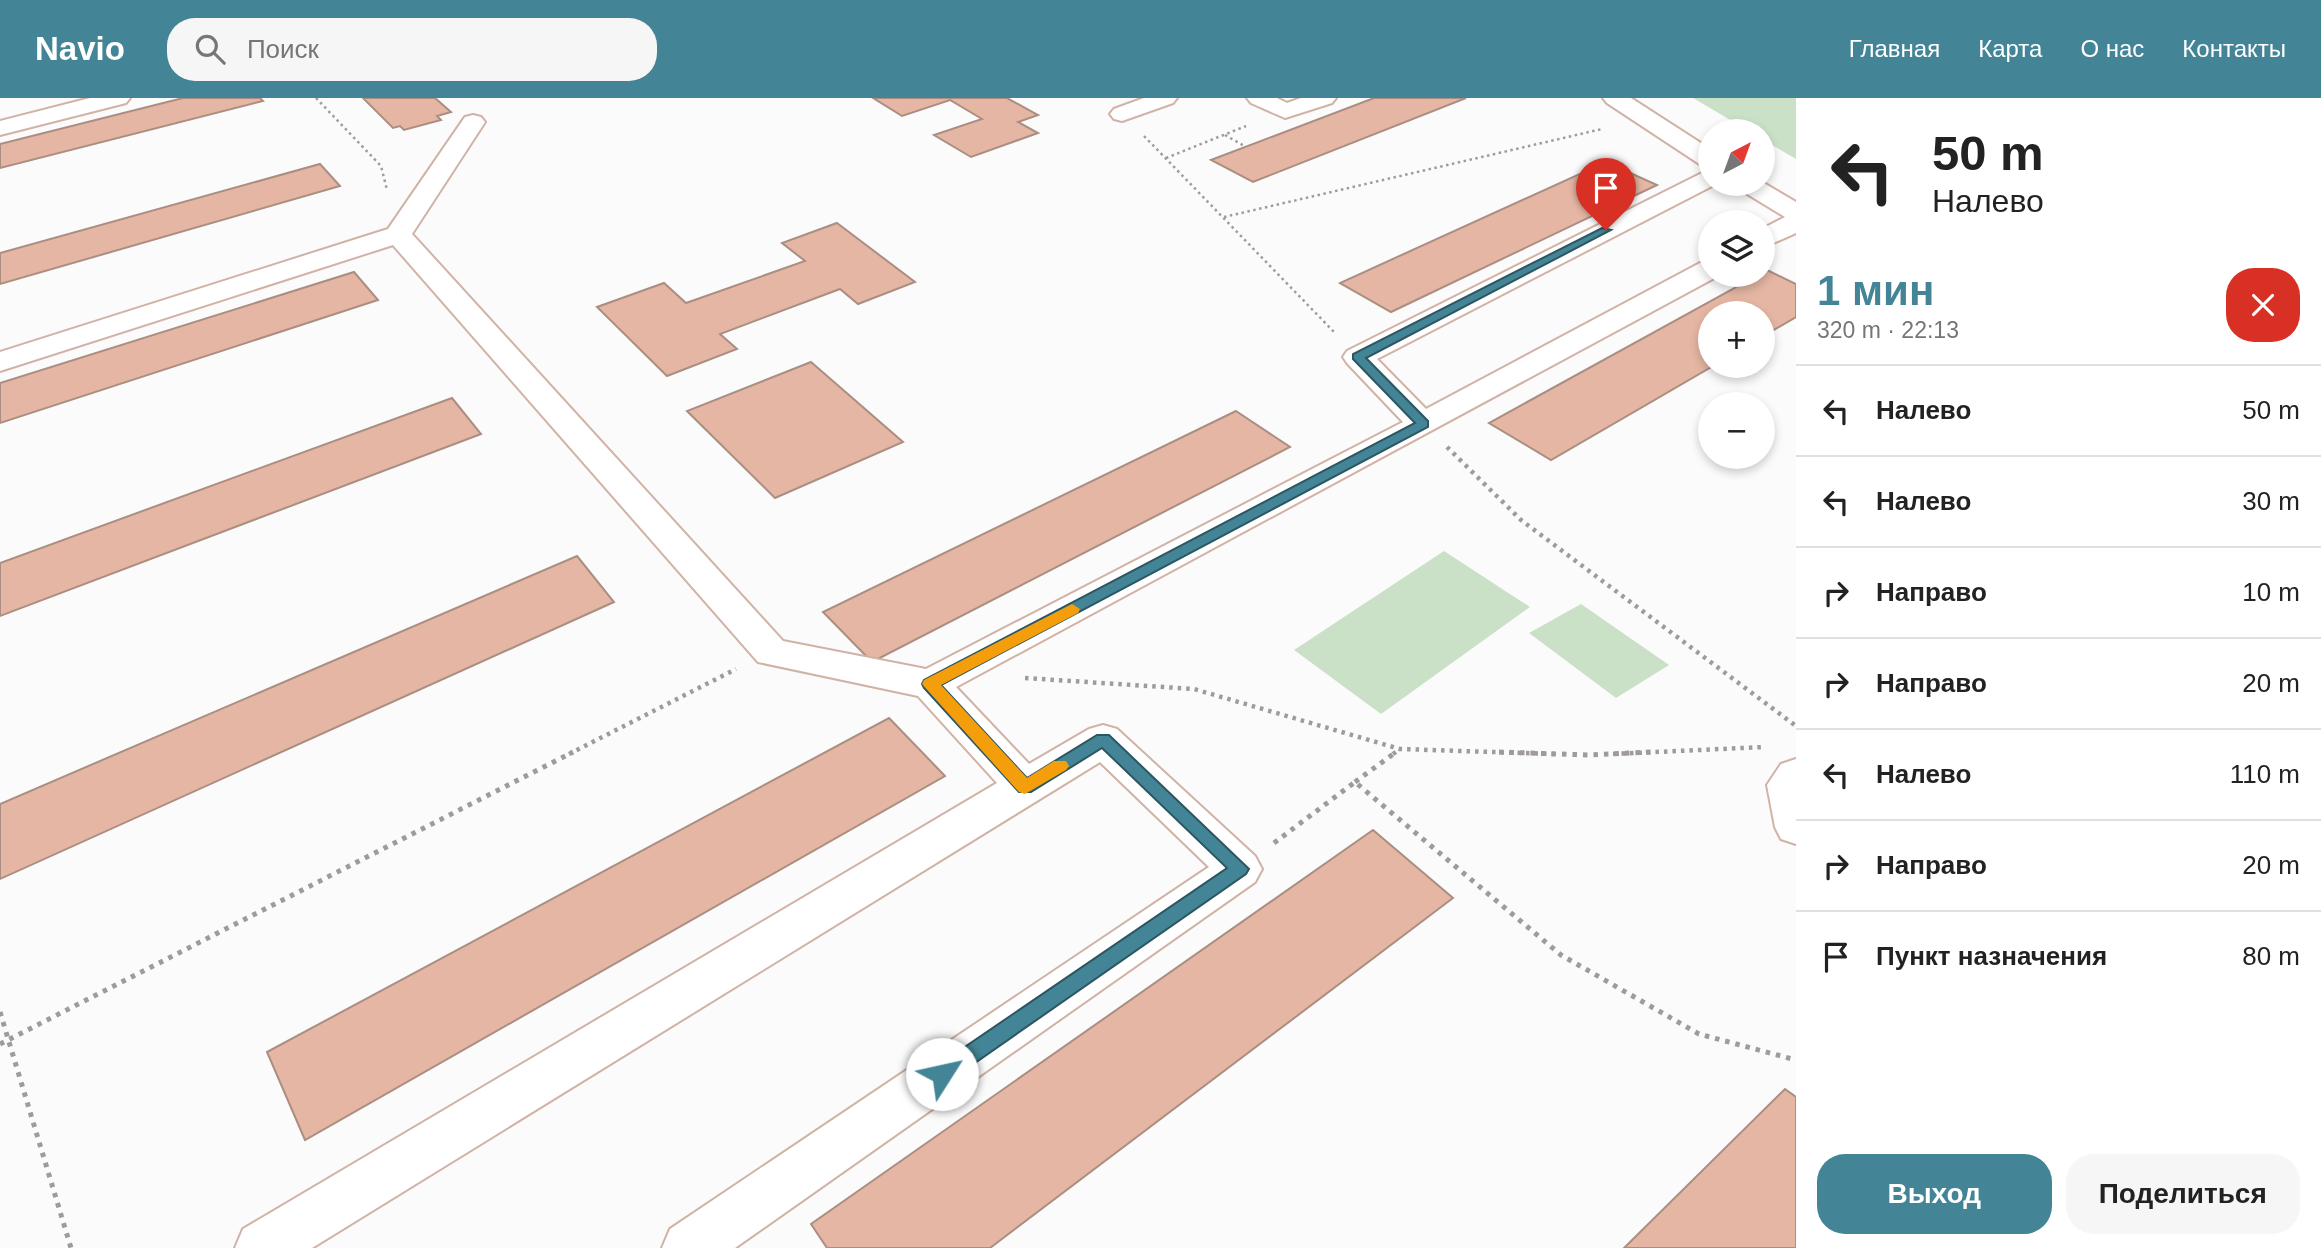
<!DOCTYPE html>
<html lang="ru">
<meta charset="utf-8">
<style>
body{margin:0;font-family:Arial,sans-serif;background:#f6f6f6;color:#222;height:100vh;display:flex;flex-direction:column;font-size:26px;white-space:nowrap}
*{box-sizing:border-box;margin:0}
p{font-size:23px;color:#767676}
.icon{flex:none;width:38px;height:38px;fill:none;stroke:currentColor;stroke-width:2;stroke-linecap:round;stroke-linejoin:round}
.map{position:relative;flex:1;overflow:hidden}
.details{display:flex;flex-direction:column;background:#fff;width:525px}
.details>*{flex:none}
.guide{background:#fff;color:#222;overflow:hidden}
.needle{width:46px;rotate:41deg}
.tools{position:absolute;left:1698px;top:21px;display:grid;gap:14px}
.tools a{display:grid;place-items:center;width:77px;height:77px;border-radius:50%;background:#fff;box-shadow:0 4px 10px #0003;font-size:35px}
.pin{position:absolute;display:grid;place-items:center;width:60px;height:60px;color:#fff;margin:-72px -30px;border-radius:50% 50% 50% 0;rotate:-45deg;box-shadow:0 0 7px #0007}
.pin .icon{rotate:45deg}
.me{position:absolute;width:77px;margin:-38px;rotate:55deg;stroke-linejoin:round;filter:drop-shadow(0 0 5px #0008)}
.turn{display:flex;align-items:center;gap:24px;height:147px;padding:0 21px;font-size:32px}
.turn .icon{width:91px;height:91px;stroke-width:2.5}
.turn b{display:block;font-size:49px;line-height:60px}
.round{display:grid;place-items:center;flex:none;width:74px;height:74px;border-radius:28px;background:#f6f6f6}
.head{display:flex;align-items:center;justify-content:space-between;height:119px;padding:0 21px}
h1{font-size:42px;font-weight:800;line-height:52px;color:#438596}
.action{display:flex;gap:14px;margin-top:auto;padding:14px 21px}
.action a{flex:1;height:80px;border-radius:28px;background:#438596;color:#fff;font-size:28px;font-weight:800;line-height:80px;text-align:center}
.action a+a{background:#f6f6f6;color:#222}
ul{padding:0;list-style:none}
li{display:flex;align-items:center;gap:21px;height:91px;padding:0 21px;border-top:2px solid #e0e0e0}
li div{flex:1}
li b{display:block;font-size:26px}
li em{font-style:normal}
header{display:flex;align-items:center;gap:42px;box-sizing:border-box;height:98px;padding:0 35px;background:#438596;color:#fff}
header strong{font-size:33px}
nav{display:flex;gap:38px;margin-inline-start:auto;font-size:24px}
.search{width:490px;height:63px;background:#f6f6f6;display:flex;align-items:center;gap:18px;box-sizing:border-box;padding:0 24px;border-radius:28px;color:#767676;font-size:26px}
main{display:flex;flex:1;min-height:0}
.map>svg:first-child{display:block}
</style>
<header>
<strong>Navio</strong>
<div class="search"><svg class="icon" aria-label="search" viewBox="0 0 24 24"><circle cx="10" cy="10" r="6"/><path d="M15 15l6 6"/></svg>Поиск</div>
<nav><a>Главная</a><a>Карта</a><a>О нас</a><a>Контакты</a></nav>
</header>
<main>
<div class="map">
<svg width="1796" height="1150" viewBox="0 0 1796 1150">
<rect width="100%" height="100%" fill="#fbfbfb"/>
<g fill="#cae1c8">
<polygon points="1693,0 1796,0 1796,61 1762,41 1762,33 1749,33"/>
<polygon points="1444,453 1530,509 1381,616 1294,552"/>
<polygon points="1581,506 1669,567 1616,600 1529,535"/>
</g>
<g fill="#e5b6a3" stroke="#ab8e82" stroke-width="2">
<polygon points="183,0 260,0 263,3 0,70 0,46"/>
<polygon points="363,0 435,0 451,14 437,18 441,22 404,32 400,28 393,30"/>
<polygon points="873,0 1007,0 1038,17 1018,24 1038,35 971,59 934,37 982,21 950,2 902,18"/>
<polygon points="1374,0 1466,0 1253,84 1211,62"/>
<polygon points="1606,64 1657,87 1391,214 1340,185"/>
<polygon points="320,66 340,88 0,186 0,155"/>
<polygon points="837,125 915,184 858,206 840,191 720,236 737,251 667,278 597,209 664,185 686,205 805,163 782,145"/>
<polygon points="1767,172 1796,186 1796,219 1762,239 1762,215 1710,215 1710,268 1713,268 1551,362 1489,325"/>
<polygon points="354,174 378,202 0,325 0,285"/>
<polygon points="811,264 903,344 775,400 687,313"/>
<polygon points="452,300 481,336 0,518 0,465"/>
<polygon points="1236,313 1290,349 872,564 823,514"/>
<polygon points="577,458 614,504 0,781 0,706"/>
<polygon points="889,620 945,678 305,1042 267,954"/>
<polygon points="1373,732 1453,800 990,1150 827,1150 811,1126"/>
<polygon points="1785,991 1796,999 1796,1150 1624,1150"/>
</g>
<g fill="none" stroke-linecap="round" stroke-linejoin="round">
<defs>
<g id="minor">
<polygon points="90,0 130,0 126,5 0,37 0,23"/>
<polygon points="1144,0 1177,0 1173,5 1122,23 1114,21 1110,16 1114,11"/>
<polygon points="1247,0 1277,0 1287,5 1301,0 1336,0 1332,5 1285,20 1251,5"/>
<polygon points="1603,0 1631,0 1710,51 1710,69 1701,67 1607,5"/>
<polygon points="473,17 481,19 485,24 412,136 783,543 926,571 1403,324 1347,265 1343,259 1347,253 1710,71 1710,86 1716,86 1377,261 1426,311 1700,165 1710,163 1710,177 1720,177 956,589 1029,666 1089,631 1103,627 1117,631 1255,758 1262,771 1255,784 735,1150 662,1150 670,1131 1209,769 1100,664 312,1150 235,1150 243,1131 997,685 918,598 758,564 393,147 0,273 0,254 388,131 465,19"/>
<polygon points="1762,84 1796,104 1796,135 1762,150 1762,131 1785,119 1739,91 1735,86"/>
<polygon points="1796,661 1796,746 1781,741 1775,729 1767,687 1781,666"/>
</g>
</defs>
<use href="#minor" stroke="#d1b2a6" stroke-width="4"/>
<g stroke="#9f9b9a" stroke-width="2.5" stroke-dasharray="2.5 3.5" stroke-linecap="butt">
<polyline points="316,0 381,68 387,92"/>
<polyline points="1225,37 1246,49"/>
<polyline points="1144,38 1335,235"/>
<polyline points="1166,60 1246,28"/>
<polyline points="1224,119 1602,31"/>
</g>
<g stroke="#9f9b9a" stroke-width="4.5" stroke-dasharray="3.5 5" stroke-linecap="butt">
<polyline points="1447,349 1521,422 1796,628"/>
<polyline points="1025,580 1194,591 1400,651 1554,656"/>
<polyline points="569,656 736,571"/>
<polyline points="1393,656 1400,651"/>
<polyline points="1613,656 1764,649"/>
</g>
<g stroke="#9f9b9a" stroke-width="5" stroke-dasharray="4.5 6" stroke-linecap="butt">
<polyline points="1499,654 1589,657 1651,654"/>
<polyline points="1355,684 1396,654"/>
<polyline points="1274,745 1355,684 1561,857 1699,936 1796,962"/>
<polyline points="0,914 71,1150"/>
<polyline points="0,946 573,654"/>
</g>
<use href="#minor" fill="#fff" fill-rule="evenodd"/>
</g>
<polygon fill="#438596" stroke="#2c5662" stroke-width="2" points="1602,130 1611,132 1366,260 1428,323 1428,329 941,587 1027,680 1097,637 1109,637 1249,771 1246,776 949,983 942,986 934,983 931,976 934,970 1227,770 1102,650 1031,694 1019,694 924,590 922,586 924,582 1415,325 1353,261 1353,256"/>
<polygon fill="#f59e0b" points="1072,506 1080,511 1078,515 941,587 1027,680 1054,663 1066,663 1069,668 1066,672 1025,696 1019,694 922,586 924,582"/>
</svg>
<div class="tools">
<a><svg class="needle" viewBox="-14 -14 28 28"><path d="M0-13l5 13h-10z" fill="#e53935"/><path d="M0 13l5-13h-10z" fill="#767676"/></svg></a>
<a><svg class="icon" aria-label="layers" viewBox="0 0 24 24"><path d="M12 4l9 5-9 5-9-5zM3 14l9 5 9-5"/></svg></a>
<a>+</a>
<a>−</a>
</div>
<div class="pin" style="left:1606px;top:132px;background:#d93025"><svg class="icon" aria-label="arrive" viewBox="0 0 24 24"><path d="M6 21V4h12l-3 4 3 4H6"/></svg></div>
<svg class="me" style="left:942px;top:976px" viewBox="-20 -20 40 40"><circle r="19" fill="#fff"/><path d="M0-13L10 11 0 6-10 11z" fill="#438596"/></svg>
</div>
<section class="details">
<div class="guide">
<div class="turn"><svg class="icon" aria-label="left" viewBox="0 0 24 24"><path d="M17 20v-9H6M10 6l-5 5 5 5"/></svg><div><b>50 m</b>Налево</div></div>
</div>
<div class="head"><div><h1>1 мин</h1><p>320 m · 22:13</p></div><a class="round" style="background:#d93025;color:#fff"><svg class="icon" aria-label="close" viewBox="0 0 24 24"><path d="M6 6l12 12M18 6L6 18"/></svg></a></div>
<ul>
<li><svg class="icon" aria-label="left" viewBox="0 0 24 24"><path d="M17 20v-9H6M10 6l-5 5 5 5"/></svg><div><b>Налево</b></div><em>50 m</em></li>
<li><svg class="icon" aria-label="left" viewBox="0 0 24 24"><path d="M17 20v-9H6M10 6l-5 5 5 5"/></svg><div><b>Налево</b></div><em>30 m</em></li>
<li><svg class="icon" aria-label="right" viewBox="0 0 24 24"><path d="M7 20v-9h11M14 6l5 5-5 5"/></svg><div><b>Направо</b></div><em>10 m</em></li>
<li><svg class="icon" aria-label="right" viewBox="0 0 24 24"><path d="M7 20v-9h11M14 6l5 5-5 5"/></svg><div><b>Направо</b></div><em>20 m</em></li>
<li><svg class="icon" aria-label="left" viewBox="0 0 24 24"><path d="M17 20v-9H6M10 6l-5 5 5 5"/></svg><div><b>Налево</b></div><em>110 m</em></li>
<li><svg class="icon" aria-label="right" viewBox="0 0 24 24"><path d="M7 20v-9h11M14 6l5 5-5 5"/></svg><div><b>Направо</b></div><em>20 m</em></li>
<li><svg class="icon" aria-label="arrive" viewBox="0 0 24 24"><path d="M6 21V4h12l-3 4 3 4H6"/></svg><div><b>Пункт назначения</b></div><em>80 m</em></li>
</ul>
<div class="action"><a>Выход</a><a>Поделиться</a></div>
</section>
</main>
